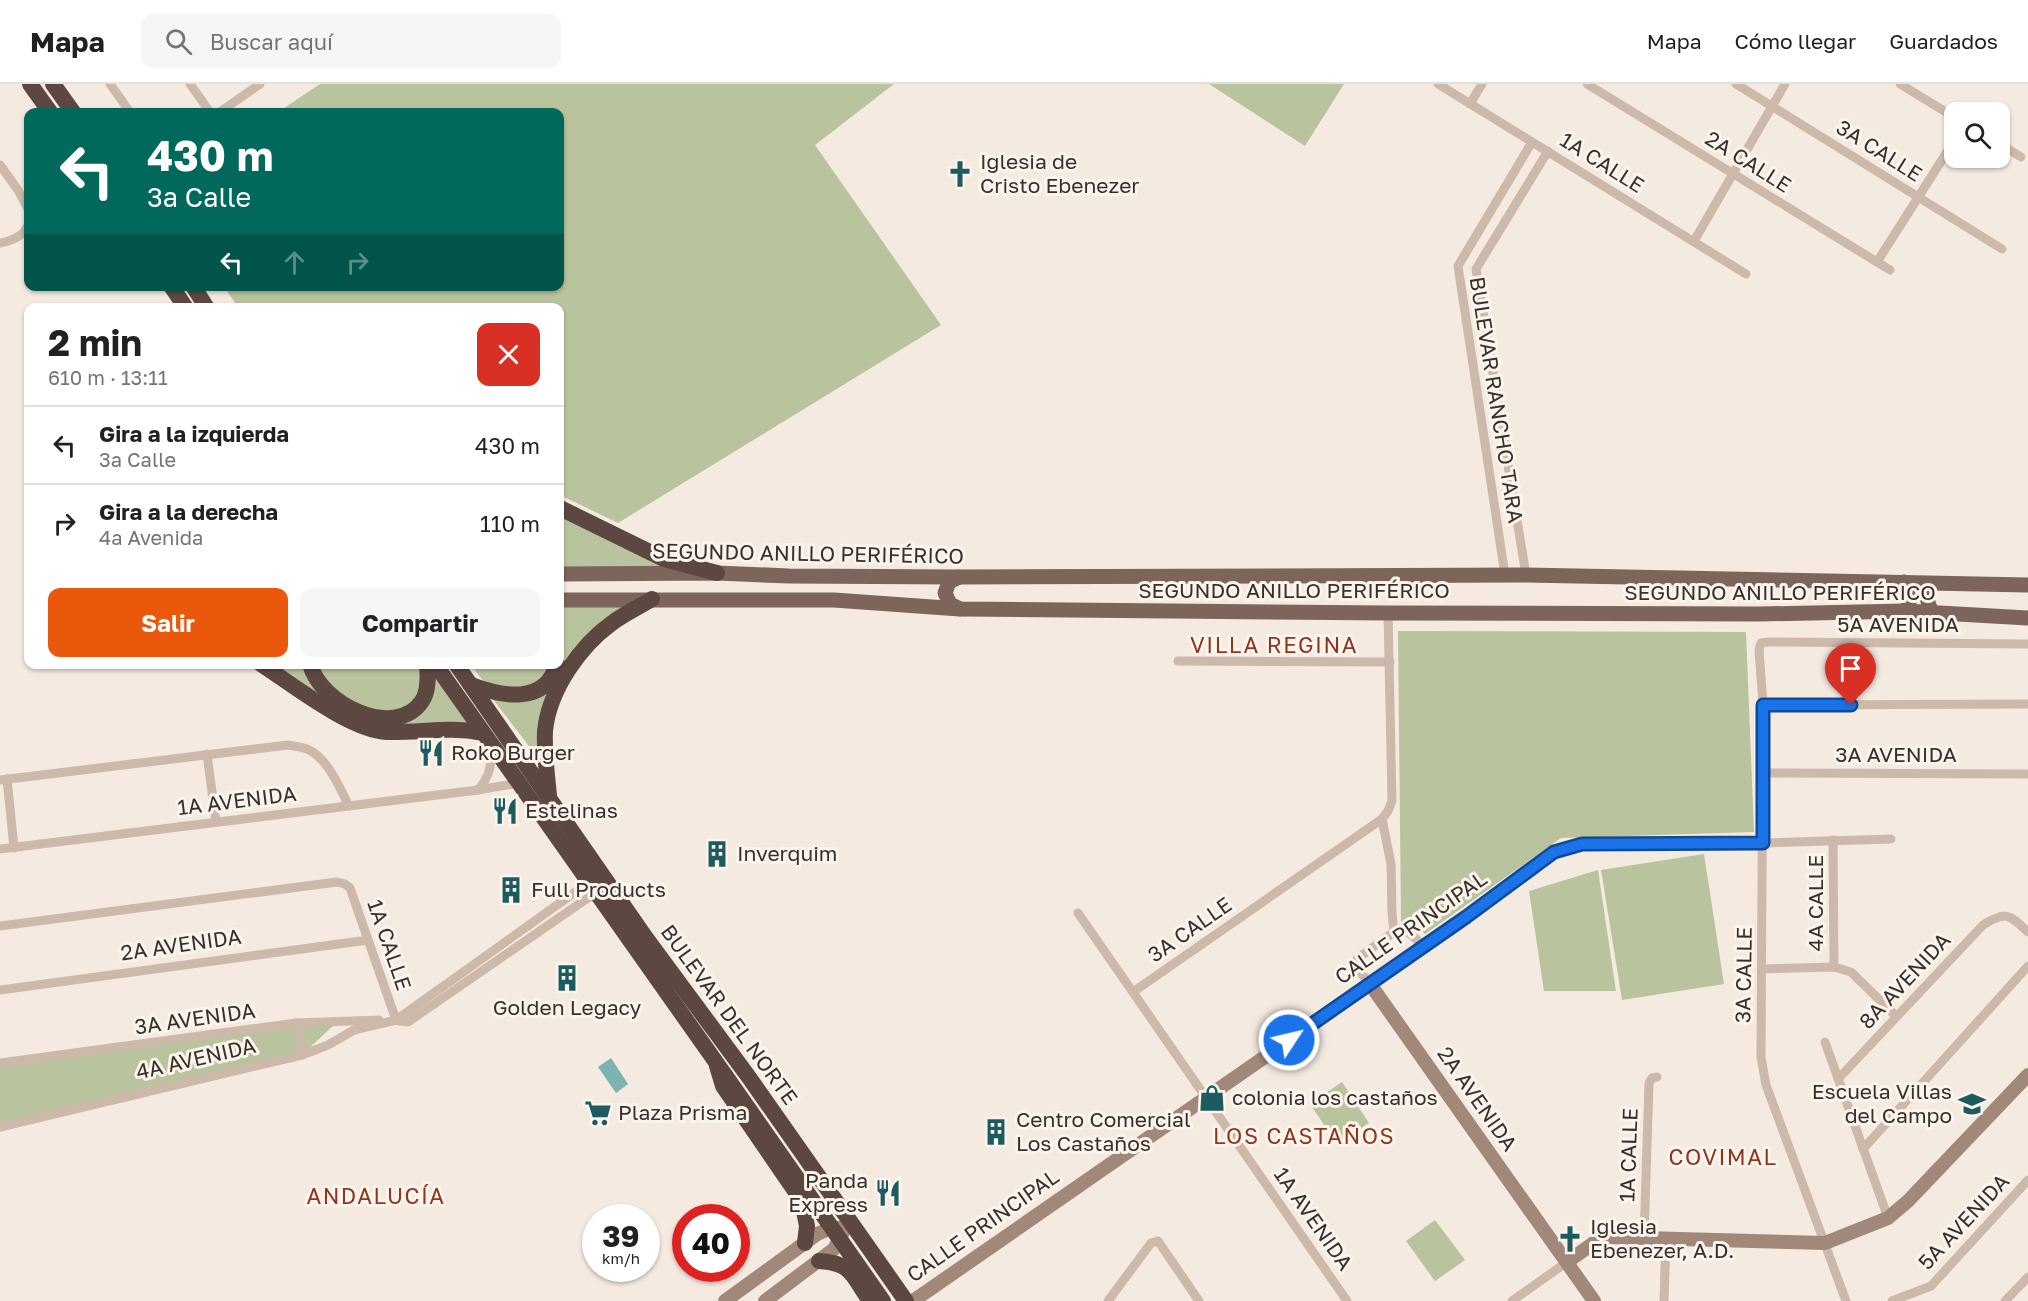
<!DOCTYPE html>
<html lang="es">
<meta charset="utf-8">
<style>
body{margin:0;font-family:"Golos Text",sans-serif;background:#f6f6f6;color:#202124;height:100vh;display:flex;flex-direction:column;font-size:22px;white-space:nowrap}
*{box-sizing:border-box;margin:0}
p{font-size:20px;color:#757577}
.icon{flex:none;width:33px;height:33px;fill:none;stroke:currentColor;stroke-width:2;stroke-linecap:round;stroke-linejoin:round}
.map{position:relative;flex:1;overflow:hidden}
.sheet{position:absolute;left:24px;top:219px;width:540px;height:366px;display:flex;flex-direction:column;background:#fff;border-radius:12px;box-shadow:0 2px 4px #0004}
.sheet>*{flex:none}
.guide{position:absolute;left:24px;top:24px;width:540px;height:183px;border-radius:12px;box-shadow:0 2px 4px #0004;background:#00695c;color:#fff;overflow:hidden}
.fabs{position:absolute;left:1944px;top:18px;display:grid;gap:12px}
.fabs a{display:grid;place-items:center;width:66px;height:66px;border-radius:12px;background:#fff;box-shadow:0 2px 4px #0004;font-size:30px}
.speed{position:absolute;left:582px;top:1120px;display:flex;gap:12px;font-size:30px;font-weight:700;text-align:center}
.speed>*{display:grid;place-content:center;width:78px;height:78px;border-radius:50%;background:#fff;box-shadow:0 2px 4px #0004;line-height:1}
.speed small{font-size:15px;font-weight:400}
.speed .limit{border:9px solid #d22;background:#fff;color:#111}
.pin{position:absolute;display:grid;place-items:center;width:51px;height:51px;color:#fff;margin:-62px -26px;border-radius:50% 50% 50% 0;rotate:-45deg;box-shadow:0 0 6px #0007}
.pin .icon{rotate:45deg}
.me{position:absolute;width:66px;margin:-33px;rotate:55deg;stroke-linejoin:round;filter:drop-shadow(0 0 4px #0008)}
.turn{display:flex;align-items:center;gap:21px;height:126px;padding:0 24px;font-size:27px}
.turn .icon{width:78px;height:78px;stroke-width:2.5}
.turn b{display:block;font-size:42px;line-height:51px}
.lanes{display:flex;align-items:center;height:57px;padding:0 24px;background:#0003;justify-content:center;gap:30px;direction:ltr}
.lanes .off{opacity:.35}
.round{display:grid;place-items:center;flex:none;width:63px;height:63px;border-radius:12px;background:#f6f6f6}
.head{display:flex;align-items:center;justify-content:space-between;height:102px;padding:0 24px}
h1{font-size:36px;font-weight:700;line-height:45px}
.cta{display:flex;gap:12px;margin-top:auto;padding:12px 24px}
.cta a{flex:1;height:69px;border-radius:12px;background:#ea580c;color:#fff;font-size:24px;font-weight:700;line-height:69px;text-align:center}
.cta a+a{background:#f6f6f6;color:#202124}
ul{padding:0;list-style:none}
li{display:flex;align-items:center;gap:18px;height:78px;padding:0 24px;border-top:2px solid #e0e0e0}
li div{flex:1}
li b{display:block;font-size:22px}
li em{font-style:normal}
header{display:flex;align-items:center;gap:36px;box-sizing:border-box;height:84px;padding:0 30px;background:#fff;border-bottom:2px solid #e0e0e0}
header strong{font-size:28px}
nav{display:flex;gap:33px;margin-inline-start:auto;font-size:21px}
.search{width:420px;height:54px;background:#f6f6f6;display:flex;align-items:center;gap:15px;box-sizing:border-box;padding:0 21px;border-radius:12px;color:#757577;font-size:22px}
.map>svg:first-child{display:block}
</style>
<header>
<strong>Mapa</strong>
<div class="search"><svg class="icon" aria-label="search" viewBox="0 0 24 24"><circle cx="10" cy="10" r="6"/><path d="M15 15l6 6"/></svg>Buscar aquí</div>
<nav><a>Mapa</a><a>Cómo llegar</a><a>Guardados</a></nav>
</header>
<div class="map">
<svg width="2028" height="1217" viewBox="0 0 2028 1217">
<rect width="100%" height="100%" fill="#f4eae0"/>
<g fill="#b9c49e">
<polygon points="320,0 894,0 815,61 941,241 618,439 560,411 560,224 238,223 224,203 560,202 560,28 278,28"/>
<polygon points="1209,0 1344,0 1305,62"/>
<polygon points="560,427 685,486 560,486"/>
<polygon points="635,521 567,578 542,679 492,614 513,616 561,580 560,522"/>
<polygon points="1398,547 1746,548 1754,748 1561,754 1425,850 1417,843 1401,838"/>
<polygon points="269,581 306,581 348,628 415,631 431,585 471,643 369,641"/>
<polygon points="314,581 423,581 425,597 409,625 374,629 336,610"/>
<polygon points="471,581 553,581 528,605 487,602"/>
<polygon points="1704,770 1724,900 1622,916 1601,786"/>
<polygon points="1598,786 1616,907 1544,907 1529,807"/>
<polygon points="338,937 302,971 0,1041 0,979"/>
<polygon points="1342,998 1369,1039 1337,1060 1310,1020"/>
<polygon points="1435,1136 1465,1176 1435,1197 1406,1157"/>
</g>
<polygon fill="#7db2b3" points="611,974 628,1000 616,1009 598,983"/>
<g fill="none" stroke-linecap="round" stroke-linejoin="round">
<g stroke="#cdb9aa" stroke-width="9">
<polyline points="110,0 130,28"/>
<polyline points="190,0 210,28"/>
<polyline points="1438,0 1746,190"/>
<polyline points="1587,0 1890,186"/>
<polyline points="1736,0 2002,165"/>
<polyline points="1900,0 1954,33"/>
<polyline points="1470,20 1482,0"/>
<polyline points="220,28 260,0"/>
<polyline points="2000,60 2021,73"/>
<polyline points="0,81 18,106 28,125"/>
<polyline points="1694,157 1785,0"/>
<path d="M0,159C11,157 24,152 28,141"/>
<polyline points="1877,178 1954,57"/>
<polyline points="1505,491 1458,182 1532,58"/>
<polyline points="1526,491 1476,185 1548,67"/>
<polyline points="1178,577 1390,578"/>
<polyline points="1763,621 2028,620"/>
<polyline points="207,670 216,738"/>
<polyline points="1763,689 2028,690"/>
<polyline points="7,695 14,764"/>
<path d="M0,696L288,661C294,662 301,663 307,665C328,674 339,703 349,722"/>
<path d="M478,706C490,692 493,680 489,662"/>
<polyline points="1382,735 1391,780 1392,829 1394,848"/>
<polyline points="1833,756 1834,883"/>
<polyline points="0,765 478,706 519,699"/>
<polyline points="1078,829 1347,1217"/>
<polyline points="0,842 337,798 345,800 350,804 396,936"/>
<polyline points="1423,861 1408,848 1394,848 1357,875 1356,883 1370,900 1466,833 1554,768 1582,760 1763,759 1891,755"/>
<polyline points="1762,885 1834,883 1851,888 1896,932"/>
<polyline points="0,906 368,856"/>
<polyline points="1133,908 1382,735 1388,727 1392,717 1388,529"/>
<polyline points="393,936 408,938 595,809"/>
<polyline points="296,939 302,955 302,971"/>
<polyline points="1825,958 1888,1134"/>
<polyline points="0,979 296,939 379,936"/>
<path d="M1838,995L1983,841C2006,826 2010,831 2028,848"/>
<polyline points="0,1043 302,971 328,961 354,946 396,936 588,799"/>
<polyline points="1863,1065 2028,882"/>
<polyline points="1644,1154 1649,999 1652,994 1657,993"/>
<polyline points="1108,1217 1151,1159 1158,1157 1199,1217"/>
<polyline points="1512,1217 1567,1178"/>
<polyline points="1664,1217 1666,1154"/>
<polyline points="1846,1217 1766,1001 1761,973 1763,621 1759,566 1761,559 1768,558 2028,560"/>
<polyline points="1892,1217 1931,1202 2028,1096"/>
<polyline points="2005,1217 2028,1193"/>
</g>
<g stroke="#a1887b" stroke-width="14">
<polyline points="1567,1178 1598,1156 1607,1153 1825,1159 1888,1134 1908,1117 2028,991"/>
<polyline points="725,1217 817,1150 829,1145 846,1143"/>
<polyline points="765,1217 834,1165 843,1148"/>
<polyline points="913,1217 1370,900 1594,1217"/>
</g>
<g stroke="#7d655b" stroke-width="15">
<polyline points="560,490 717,489 789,492 959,493 1526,491 2028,501"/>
<polyline points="959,493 949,498 945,509 950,520 960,525"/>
<path d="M1904,498C1911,509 1912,517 1905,527"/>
<path d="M1932,500C1926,511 1926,519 1933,529"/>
<polyline points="560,516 834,516 960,525 1388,529 1760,530 1905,527 2028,534"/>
</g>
<g stroke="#5c4841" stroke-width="16">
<polyline points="30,0 50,28"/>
<polyline points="53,0 73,28"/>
<polyline points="171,202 186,224"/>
<polyline points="193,202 207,224"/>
<polyline points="560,424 664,475 717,489"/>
<path d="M261,580C293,601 350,646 387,648C421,649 448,642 483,649"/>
<path d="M310,580C320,620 395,657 422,617C429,607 428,592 427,580"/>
<polyline points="435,580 725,991"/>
<polyline points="456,580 646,854 748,992 906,1217"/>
<path d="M471,601C501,612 545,622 557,580"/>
<path d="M549,712C547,690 544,669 545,647C549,606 580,562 612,539C624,530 639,523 652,515"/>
<polyline points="717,982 723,1002 802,1117 807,1142 805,1159"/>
<path d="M819,1177C853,1179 852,1192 870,1217"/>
</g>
<polyline stroke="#5c4841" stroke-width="16" points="725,991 883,1217"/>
</g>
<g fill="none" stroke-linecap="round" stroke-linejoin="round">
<defs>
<polyline id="route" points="1289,956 1466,833 1554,768 1582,760 1763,759 1763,621 1851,621"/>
</defs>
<use href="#route" stroke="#114b97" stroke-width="15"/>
<use href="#route" stroke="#1a73e8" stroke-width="10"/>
</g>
<defs>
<symbol id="church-bare" viewBox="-9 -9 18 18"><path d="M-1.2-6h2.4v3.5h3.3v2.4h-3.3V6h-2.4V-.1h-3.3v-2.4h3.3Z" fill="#1d5c5e" stroke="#fbf4ed" stroke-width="2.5" paint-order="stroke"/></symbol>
<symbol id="restaurant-bare" viewBox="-9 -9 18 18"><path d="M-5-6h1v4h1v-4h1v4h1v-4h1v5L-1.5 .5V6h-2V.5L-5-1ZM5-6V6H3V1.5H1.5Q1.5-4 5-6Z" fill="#1d5c5e" stroke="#fbf4ed" stroke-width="2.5" paint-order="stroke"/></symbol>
<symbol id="building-bare" viewBox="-9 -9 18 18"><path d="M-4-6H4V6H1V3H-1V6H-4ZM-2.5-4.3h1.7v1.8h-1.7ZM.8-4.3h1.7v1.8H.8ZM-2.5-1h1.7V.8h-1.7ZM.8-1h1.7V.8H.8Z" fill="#1d5c5e" stroke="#fbf4ed" stroke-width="2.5" paint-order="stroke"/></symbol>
<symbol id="shop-bare" viewBox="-9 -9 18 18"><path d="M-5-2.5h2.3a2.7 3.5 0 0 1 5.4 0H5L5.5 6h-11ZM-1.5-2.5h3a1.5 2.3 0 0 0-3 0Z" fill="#1d5c5e" stroke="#fbf4ed" stroke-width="2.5" paint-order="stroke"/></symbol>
<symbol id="school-bare" viewBox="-9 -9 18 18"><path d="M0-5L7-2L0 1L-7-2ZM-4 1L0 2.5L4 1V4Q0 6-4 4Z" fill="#1d5c5e" stroke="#fbf4ed" stroke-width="2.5" paint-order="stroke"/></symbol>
<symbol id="supermarket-bare" viewBox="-9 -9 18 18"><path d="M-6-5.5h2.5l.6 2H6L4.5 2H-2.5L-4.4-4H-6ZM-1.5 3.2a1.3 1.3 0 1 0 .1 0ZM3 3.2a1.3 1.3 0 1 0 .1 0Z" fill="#1d5c5e" stroke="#fbf4ed" stroke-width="2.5" paint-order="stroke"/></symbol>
</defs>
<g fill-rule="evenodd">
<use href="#church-bare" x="941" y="71" width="38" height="38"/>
<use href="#restaurant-bare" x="412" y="650" width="38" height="38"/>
<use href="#restaurant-bare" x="486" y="708" width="38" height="38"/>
<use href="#building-bare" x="698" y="751" width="38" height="38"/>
<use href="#building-bare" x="492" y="787" width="38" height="38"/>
<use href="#building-bare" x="548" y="875" width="38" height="38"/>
<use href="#shop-bare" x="1193" y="995" width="38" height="38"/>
<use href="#school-bare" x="1953" y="1001" width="38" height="38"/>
<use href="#supermarket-bare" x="579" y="1010" width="38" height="38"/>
<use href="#building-bare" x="977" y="1029" width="38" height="38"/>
<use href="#restaurant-bare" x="869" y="1090" width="38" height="38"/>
<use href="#church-bare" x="1551" y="1136" width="38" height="38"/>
</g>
<g text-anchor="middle" stroke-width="6" stroke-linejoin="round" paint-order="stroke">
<g font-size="21" fill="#3b2f2a" stroke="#fbf4ed">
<text transform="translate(1879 67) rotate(32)" y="7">3A CALLE</text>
<text transform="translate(1748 78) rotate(32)" y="7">2A CALLE</text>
<text transform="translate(1602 79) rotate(32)" y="7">1A CALLE</text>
<text transform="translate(1496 316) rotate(81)" y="7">BULEVAR RANCHO TARA</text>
<text transform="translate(808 470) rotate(1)" y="7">SEGUNDO ANILLO PERIFÉRICO</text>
<text x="1294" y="514">SEGUNDO ANILLO PERIFÉRICO</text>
<text x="1780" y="516">SEGUNDO ANILLO PERIFÉRICO</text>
<text x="1898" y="548">5A AVENIDA</text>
<text x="1896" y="678">3A AVENIDA</text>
<text transform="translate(237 717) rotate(-7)" y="7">1A AVENIDA</text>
<text transform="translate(1816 819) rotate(-90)" y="7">4A CALLE</text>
<text transform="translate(1411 844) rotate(-35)" y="7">CALLE PRINCIPAL</text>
<text transform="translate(1190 846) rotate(-35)" y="7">3A CALLE</text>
<text transform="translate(181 861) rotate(-8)" y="7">2A AVENIDA</text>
<text transform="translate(389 861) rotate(71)" y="7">1A CALLE</text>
<text transform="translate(1744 891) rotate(-89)" y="7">3A CALLE</text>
<text transform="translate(1905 897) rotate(-47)" y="7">8A AVENIDA</text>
<text transform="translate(729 931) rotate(54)" y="7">BULEVAR DEL NORTE</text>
<text transform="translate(195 935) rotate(-8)" y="7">3A AVENIDA</text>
<text transform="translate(196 975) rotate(-13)" y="7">4A AVENIDA</text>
<text transform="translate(1477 1015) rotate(55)" y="7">2A AVENIDA</text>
<text transform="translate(1629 1071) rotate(-88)" y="7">1A CALLE</text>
<text transform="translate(1313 1135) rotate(55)" y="7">1A AVENIDA</text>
<text transform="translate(1964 1138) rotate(-47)" y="7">5A AVENIDA</text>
<text transform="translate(983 1142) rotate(-35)" y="7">CALLE PRINCIPAL</text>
</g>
<g font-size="21" fill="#3b2f2a" stroke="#fbf4ed" text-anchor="start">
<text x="980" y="85">Iglesia de<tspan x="980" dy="24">Cristo Ebenezer</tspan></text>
<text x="451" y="676">Roko Burger</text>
<text x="525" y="734">Estelinas</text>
<text x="737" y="777">Inverquim</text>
<text x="531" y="813">Full Products</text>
<text x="567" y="931" text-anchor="middle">Golden Legacy</text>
<text x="1952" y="1015" text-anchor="end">Escuela Villas<tspan x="1952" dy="24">del Campo</tspan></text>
<text x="1232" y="1021">colonia los castaños</text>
<text x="618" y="1036">Plaza Prisma</text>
<text x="1016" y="1043">Centro Comercial<tspan x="1016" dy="24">Los Castaños</tspan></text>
<text x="868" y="1104" text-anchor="end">Panda<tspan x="868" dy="24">Express</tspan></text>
<text x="1590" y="1150">Iglesia<tspan x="1590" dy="24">Ebenezer, A.D.</tspan></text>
</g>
<g font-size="22" letter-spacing="1.5" fill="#8d371f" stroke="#fbf4ed">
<text x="1274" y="569">VILLA REGINA</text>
<text x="1304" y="1060">LOS CASTAÑOS</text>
<text x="1723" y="1081">COVIMAL</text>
<text x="376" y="1120">ANDALUCÍA</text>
</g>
</g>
</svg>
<div class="fabs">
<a><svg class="icon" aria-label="search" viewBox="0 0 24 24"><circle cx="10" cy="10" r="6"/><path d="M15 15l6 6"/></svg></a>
</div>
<div class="speed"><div>39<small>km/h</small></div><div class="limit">40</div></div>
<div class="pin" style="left:1851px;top:621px;background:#d93025"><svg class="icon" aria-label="arrive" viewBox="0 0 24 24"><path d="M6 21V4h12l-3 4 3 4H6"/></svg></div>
<svg class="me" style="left:1289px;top:956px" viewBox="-20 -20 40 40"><circle r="17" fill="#1a73e8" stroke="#fff" stroke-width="3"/><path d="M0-11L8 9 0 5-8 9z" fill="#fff"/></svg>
<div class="guide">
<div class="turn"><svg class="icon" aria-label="left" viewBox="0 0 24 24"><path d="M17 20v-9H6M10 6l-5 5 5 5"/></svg><div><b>430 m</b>3a Calle</div></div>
<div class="lanes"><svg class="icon" aria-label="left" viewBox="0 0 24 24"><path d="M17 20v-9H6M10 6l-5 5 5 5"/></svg><svg class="icon off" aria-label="ahead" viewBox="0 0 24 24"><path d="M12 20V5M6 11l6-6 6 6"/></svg><svg class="icon off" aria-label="right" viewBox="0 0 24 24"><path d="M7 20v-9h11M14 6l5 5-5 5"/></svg></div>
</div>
<section class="sheet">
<div class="head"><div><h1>2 min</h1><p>610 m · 13:11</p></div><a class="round" style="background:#d93025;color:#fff"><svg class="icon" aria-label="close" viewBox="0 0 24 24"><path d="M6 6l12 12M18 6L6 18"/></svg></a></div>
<ul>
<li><svg class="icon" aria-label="left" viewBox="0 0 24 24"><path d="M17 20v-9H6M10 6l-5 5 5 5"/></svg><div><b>Gira a la izquierda</b><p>3a Calle</p></div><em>430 m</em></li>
<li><svg class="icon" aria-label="right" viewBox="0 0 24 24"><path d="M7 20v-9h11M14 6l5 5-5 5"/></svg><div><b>Gira a la derecha</b><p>4a Avenida</p></div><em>110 m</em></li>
</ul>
<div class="cta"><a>Salir</a><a>Compartir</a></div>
</section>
</div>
